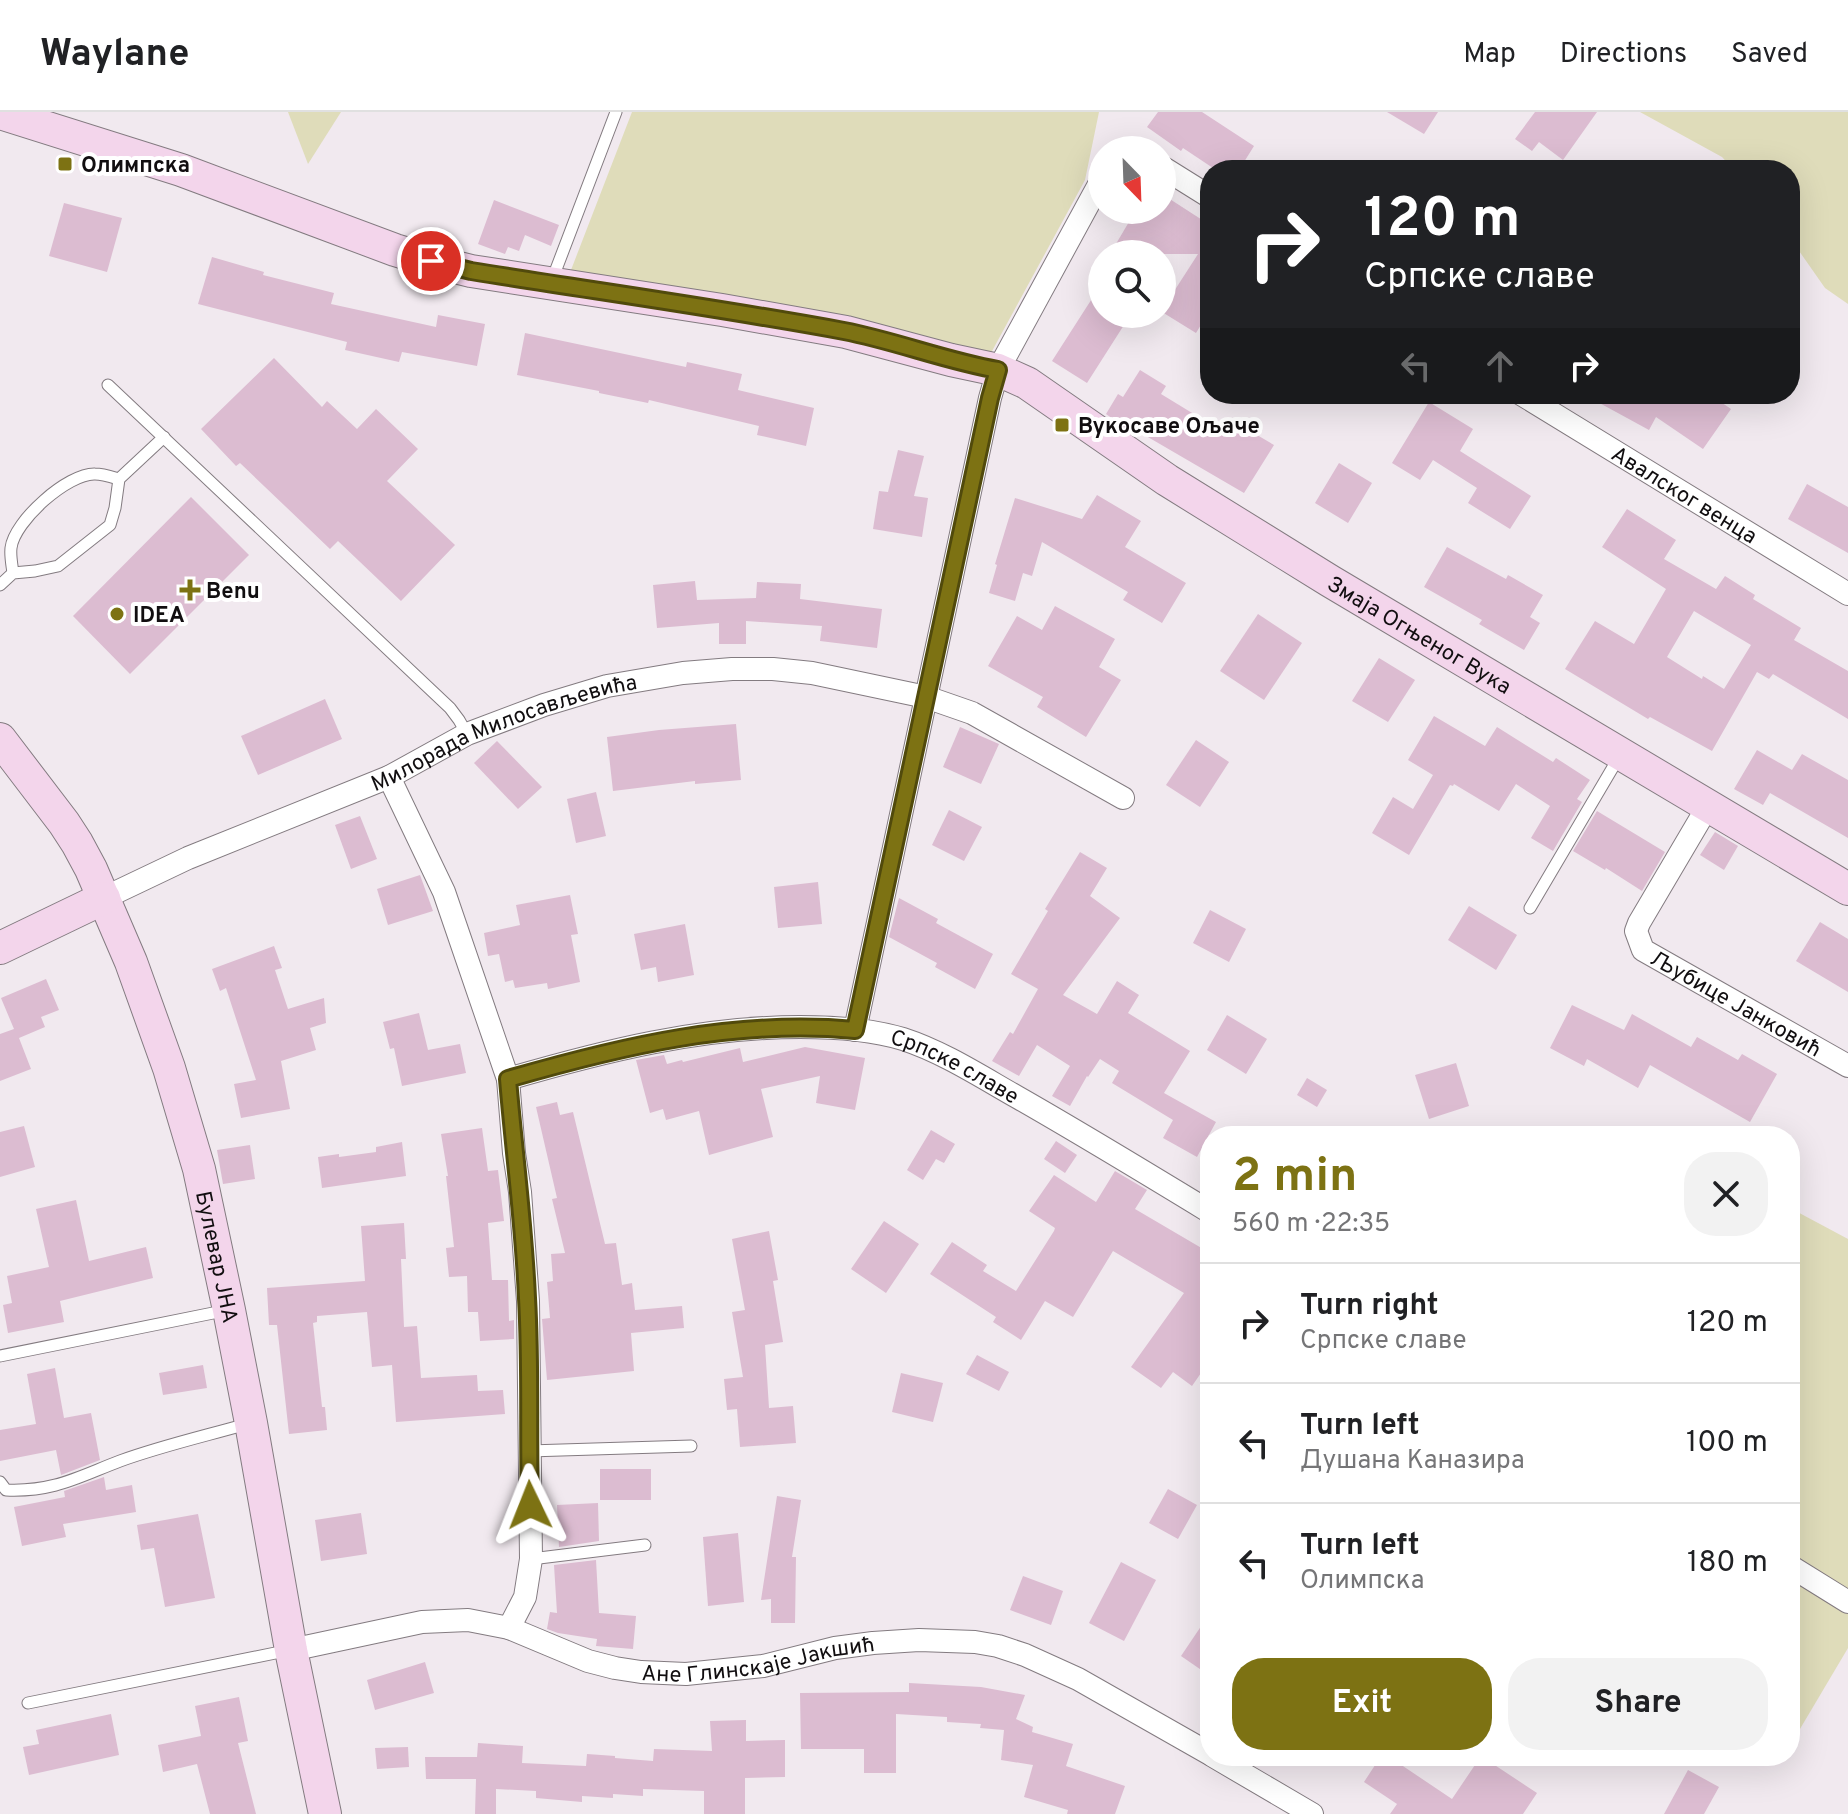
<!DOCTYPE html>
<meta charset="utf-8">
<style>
body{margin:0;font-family:Overpass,sans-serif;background:#f2f2f2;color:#202124;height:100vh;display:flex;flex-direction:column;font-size:30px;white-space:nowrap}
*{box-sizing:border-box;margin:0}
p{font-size:26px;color:#757577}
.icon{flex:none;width:44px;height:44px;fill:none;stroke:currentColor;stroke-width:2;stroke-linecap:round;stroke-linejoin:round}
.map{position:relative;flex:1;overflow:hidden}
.drawer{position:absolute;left:1200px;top:1014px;width:600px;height:640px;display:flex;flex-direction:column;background:#fff;border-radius:32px;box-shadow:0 8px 32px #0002}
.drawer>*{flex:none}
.hud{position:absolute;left:1200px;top:48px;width:600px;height:244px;border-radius:32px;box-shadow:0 8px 32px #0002;background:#202124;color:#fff;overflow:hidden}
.needle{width:52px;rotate:157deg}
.tools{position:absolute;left:1088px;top:24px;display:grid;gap:16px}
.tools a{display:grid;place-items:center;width:88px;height:88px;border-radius:50%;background:#fff;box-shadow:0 8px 32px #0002;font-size:40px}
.pin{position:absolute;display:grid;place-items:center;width:68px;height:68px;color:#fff;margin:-34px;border:4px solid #fff;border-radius:50%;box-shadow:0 2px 8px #0007}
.me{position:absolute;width:88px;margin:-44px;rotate:358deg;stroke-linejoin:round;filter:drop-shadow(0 0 6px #0008)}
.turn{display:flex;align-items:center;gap:28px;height:168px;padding:0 32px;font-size:36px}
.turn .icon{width:104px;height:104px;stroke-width:2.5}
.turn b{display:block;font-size:56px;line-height:68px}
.lanes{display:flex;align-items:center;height:76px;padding:0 32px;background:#0003;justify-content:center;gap:40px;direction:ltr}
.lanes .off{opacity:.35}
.round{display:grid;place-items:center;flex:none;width:84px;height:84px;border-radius:32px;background:#f2f2f2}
.head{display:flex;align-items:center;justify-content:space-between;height:136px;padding:0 32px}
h1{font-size:48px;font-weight:700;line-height:60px;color:#7d7213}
.cta{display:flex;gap:16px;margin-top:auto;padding:16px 32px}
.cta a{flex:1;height:92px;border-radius:32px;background:#7d7213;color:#fff;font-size:32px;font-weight:700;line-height:92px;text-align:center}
.cta a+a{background:#f2f2f2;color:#202124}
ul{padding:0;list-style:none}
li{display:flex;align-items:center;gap:24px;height:120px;padding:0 32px;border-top:2px solid #e0e0e0}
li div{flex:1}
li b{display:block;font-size:30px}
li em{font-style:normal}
header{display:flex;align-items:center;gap:48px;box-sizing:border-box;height:112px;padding:0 40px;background:#fff;border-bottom:2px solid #e0e0e0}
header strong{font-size:38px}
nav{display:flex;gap:44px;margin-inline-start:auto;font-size:28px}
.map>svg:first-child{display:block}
</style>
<header>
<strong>Waylane</strong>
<nav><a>Map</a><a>Directions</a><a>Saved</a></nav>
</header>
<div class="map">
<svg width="1848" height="1702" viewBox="0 0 1848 1702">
<rect width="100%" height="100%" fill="#f1e9ef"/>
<g fill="#dfdcba">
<polygon points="288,0 341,0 308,52"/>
<polygon points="632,0 1099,0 1085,68 991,241 738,186 571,158"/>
<polygon points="1640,0 1848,0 1848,192 1825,176 1790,126 1790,58 1734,58 1722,45"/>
<polygon points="1790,1096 1848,1127 1848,1536 1797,1622 1790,1616"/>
</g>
<g fill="#dcbcd1" fill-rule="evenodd">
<polygon points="1158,0 1202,0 1254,34 1239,58 1216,58 1183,36 1181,39 1147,15"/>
<polygon points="1387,0 1438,0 1424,22"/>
<polygon points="1535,0 1597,0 1563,48 1539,30 1532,39 1515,27"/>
<polygon points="1162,82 1210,113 1210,198 1196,221 1162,200 1162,198 1198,142 1110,142 1136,98 1162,98"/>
<polygon points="494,88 559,113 551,134 525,123 519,139 508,135 505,142 478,132"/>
<polygon points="64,91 122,106 107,160 49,144"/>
<polygon points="212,145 264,160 263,163 334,181 331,192 436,215 438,203 485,212 477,254 402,240 399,250 345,238 347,230 198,192"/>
<polygon points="1102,171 1102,202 1131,202 1087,271 1052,249"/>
<polygon points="525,221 686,255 687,250 742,262 738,278 814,296 806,334 757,323 759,314 649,288 648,291 599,281 599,279 517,263"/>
<polygon points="274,246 322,295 327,289 357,317 376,297 418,337 387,369 455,433 401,489 338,429 330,437 240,351 236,354 201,317"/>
<polygon points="1140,258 1166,274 1161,282 1220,318 1228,306 1274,333 1244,381 1141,321 1138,325 1106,302 1118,282 1123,285"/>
<polygon points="1583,282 1709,282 1731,297 1703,337 1656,305 1649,318"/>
<polygon points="1429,290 1473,317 1460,339 1531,384 1510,417 1468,391 1477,376 1433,348 1420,368 1392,351"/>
<polygon points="898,338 924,344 914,384 928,386 922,425 873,417 879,379 888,380"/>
<polygon points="1339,351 1372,371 1348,411 1315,391"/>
<polygon points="1807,372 1848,395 1848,441 1788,407"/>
<polygon points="1097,383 1141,409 1125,435 1186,471 1162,511 1123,488 1128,480 1042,430 1032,464 1023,461 1015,489 989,481 997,453 995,452 1015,386 1082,407"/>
<polygon points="191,385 249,443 130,562 73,504"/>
<path d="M1627,397L1676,428L1664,447L1716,477L1725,464L1755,483L1753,487L1801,516L1794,528L1848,559V607L1773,562L1769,567L1757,560L1712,639L1650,605L1648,607L1565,557L1595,509L1634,532L1666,477L1602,435ZM1694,499L1751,533L1724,577L1703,564L1702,567L1667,545Z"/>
<polygon points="1447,435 1506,467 1508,463 1543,483 1530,505 1540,511 1524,538 1479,512 1482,508 1424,475"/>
<polygon points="695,469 697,488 756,486 757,470 801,472 800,487 882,497 877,536 820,529 822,514 746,509 746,532 719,532 719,511 657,516 653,473"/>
<polygon points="1055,494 1115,527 1099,555 1121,568 1086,625 1037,595 1043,585 988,554 1017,504 1042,518"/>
<polygon points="1258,502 1302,531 1264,588 1220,559"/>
<polygon points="1379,546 1415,568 1388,610 1352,589"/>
<polygon points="325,587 342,627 258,663 241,624"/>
<polygon points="1434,604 1485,634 1497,615 1553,650 1556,646 1590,668 1577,687 1582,690 1553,739 1531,726 1550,694 1516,672 1499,699 1454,672 1453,674 1450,673 1409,743 1372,721 1393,685 1413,697 1433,663 1408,648"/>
<polygon points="736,612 741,668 695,672 695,669 613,679 607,625 659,618"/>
<polygon points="960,615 999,632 981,672 943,655"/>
<polygon points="1196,628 1229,650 1200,695 1166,673"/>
<polygon points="497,629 542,675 518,697 474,651"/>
<polygon points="1757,638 1792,658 1802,642 1848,668 1848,726 1770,681 1763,693 1734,677"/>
<polygon points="596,680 606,724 576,731 567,687"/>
<polygon points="949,698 982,715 964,749 932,733"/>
<polygon points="1597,699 1665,740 1642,779 1606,756 1605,758 1573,739"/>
<polygon points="360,704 377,747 351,757 335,713"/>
<polygon points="1715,720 1738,734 1724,758 1700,743"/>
<polygon points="1080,740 1107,756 1090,784 1120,806 1063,883 1097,902 1117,869 1139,883 1128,901 1190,939 1164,981 1216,1010 1197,1045 1163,1026 1173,1008 1112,971 1119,959 1100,947 1088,965 1087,964 1070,994 1052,984 1070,954 1037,933 1019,964 992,949 1010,920 1013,922 1038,877 1011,862 1048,799 1045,797"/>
<polygon points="420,763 433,799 388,813 377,777"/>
<polygon points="818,770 822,812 778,816 774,775"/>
<polygon points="570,783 578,822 571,823 580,870 548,877 547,871 515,876 513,868 505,870 499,842 488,844 484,821 520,813 516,793"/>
<polygon points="899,786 938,807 936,811 993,842 975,877 935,855 937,851 889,825"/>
<polygon points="1469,794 1517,823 1496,858 1448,828"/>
<polygon points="1210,798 1246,817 1229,850 1193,831"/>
<polygon points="1820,810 1848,827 1848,880 1796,849"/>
<polygon points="685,812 694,863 658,870 656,855 641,858 634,822"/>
<polygon points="274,834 282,856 275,858 288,897 324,886 326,911 310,916 316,938 281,949 290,997 241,1006 234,972 256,968 226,876 220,879 212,857"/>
<polygon points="46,867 59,898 41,905 45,915 19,926 31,957 0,969 0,922 14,917 1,886"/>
<polygon points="1572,893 1624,918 1632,902 1691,935 1697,925 1738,948 1742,942 1777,962 1750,1010 1650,953 1638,976 1587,947 1584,954 1550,936"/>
<polygon points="419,901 428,938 460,932 466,961 402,974 394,936 390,937 383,910"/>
<polygon points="1227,903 1267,927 1246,962 1207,938"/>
<polygon points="805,935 865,946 855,998 816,991 820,964 761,977 773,1025 709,1043 699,999 666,1008 663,997 650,1001 636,948 664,943 667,952 682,948 683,950 740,936 743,950"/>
<polygon points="1456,951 1469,994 1429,1007 1415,963"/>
<polygon points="1307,966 1327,978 1317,995 1297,983"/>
<polygon points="557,990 560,1003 573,1000 605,1132 616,1131 622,1173 632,1171 635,1198 682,1194 684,1216 631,1221 634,1259 547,1268 542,1207 550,1206 547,1170 553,1169 551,1142 565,1141 552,1087 557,1086 536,995"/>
<polygon points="24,1014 35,1055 0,1065 0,1020"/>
<polygon points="482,1016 488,1059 498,1058 504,1109 488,1111 492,1168 508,1168 509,1209 514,1208 514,1227 480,1229 478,1200 468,1200 467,1164 449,1165 446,1136 454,1135 446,1064 448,1064 441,1022"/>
<polygon points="931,1018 955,1032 944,1051 936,1047 923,1068 907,1058"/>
<polygon points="1056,1029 1077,1043 1065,1061 1044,1047"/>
<polygon points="402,1030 406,1064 322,1076 318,1045 339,1042 339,1045 376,1040 376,1035"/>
<polygon points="250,1033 255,1067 223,1072 217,1038"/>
<polygon points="1115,1059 1147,1078 1135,1097 1210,1141 1210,1248 1192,1274 1173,1260 1161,1276 1131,1255 1184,1181 1113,1139 1073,1205 1045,1189 1021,1228 993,1210 996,1205 930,1162 952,1130 987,1153 983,1159 1016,1179 1054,1119 1055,1116 1029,1099 1054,1063 1096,1090"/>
<polygon points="76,1088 89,1149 146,1135 153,1166 60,1189 64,1210 8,1221 3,1193 12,1191 7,1164 49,1155 36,1097"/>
<polygon points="884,1109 919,1132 886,1181 851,1157"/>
<polygon points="404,1111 406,1147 401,1147 404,1215 417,1214 421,1266 477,1263 478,1279 503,1278 505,1302 396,1310 392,1253 372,1255 367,1200 317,1204 317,1210 313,1211 322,1295 325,1295 327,1318 289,1322 277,1213 269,1213 267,1176 365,1169 361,1114"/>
<polygon points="769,1119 778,1168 773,1169 783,1230 765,1233 769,1296 793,1294 796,1331 740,1335 737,1297 727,1298 724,1267 743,1265 732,1200 745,1198 732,1127"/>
<polygon points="977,1243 1009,1260 999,1279 966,1262"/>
<polygon points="203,1253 207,1276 163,1283 159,1261"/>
<polygon points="55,1256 64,1306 91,1301 100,1348 61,1363 56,1338 0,1349 0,1318 36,1312 27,1262"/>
<polygon points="901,1261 943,1271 933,1310 892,1300"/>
<rect x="600" y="1357" width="51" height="31"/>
<polygon points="104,1365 106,1378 132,1373 136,1400 63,1412 66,1425 22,1434 14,1395 65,1385 64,1379"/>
<polygon points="1168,1377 1197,1393 1178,1427 1149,1411"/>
<polygon points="777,1384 801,1388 792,1445 796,1445 795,1511 771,1511 771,1487 761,1488"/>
<polygon points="598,1391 599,1429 559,1435 557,1393"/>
<polygon points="361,1401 367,1442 321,1449 315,1408"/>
<polygon points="198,1402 215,1486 165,1495 154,1436 141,1438 137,1413"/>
<polygon points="738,1421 744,1490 708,1494 703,1425"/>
<polygon points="596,1448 599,1501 636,1504 633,1537 596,1534 597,1527 558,1521 547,1517 550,1500 557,1501 554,1453"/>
<polygon points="1121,1450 1156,1468 1124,1529 1089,1511"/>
<polygon points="1023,1464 1063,1479 1051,1513 1010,1498"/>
<polygon points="1210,1501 1210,1564 1181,1544"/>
<polygon points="425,1550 434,1581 375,1598 367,1568"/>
<polygon points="909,1571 981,1575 1025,1583 1016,1607 1033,1615 1032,1620 1073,1632 1066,1654 1125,1674 1115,1702 1067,1702 1068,1698 1024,1685 1033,1653 1001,1648 1004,1618 980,1616 981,1612 947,1610 947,1605 896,1602 896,1661 864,1661 864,1637 801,1637 800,1581 909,1580"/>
<polygon points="239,1585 248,1629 238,1631 256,1702 210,1702 197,1652 163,1660 158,1633 201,1624 195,1594"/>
<polygon points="111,1602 119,1643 29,1663 23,1635 39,1632 36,1618"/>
<polygon points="746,1608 746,1629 785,1628 785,1665 745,1666 745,1702 704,1702 704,1679 643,1677 643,1684 613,1682 613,1686 582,1684 582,1690 536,1686 536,1679 496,1677 496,1702 475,1702 476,1667 426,1667 425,1645 477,1645 478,1631 523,1634 522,1651 586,1654 587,1642 615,1644 615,1646 653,1649 654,1637 712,1639 710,1609"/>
<polygon points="408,1635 409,1655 377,1657 375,1636"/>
<polygon points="1381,1644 1388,1644 1452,1687 1481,1644 1537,1681 1523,1702 1390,1702 1397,1692 1364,1670"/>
<polygon points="1688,1658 1719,1675 1704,1702 1664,1702"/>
</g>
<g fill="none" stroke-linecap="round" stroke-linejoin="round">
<defs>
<g id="lane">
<polyline points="552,168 616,0"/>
<polyline points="108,273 450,596 459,608 467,622"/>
<path d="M13,461C12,453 10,444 11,436C14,409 68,361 95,362C103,362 112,365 119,367"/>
<polyline points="0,473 13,461 35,459 58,454 110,413 115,396 119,367 164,325"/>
<polyline points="1530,796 1619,645"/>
<polyline points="0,1244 228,1198"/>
<polyline points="529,1339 691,1334"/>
<path d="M0,1370L6,1378C54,1380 78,1365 120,1349C161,1334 205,1324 247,1312"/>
<polyline points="531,1447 645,1433"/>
<polyline points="28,1591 290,1538"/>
</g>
<g id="street">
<polyline points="1162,55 1210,85"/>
<path id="s1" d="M1521,282L1848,482"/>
<polyline points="389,665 444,780 508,967 514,1041 520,1080 528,1189 531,1447 525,1485 509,1516"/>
<path id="s2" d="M1708,694L1639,811L1636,819L1643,838L1848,954"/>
<path id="s3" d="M104,786L188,746L389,665L467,622L544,593L607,574L683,561L732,557H773L812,561L926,585L972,601L1123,686"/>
<polyline points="855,918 990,286 998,258 1102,67"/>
<path id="s4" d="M508,967C604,939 700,915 800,915C835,915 870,917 903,927C943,940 980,964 1017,985C1082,1022 1146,1061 1210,1100"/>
<polyline points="1790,1454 1848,1490"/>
<path id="s5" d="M291,1538L422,1510L468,1508L509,1516L588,1549L615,1556L641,1560L686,1562L763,1554L835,1536L873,1531L919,1528L975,1530L998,1534L1025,1543L1078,1567L1210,1642"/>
<polyline points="1213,1644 1312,1702"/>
</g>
<g id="secondary">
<path id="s6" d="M0,1L181,58L395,138L431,149L471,159L722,198L846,220L951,248L998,258L1027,271L1167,368L1330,469L1848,777"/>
<path id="s7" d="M0,627L64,711L77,731L91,757L131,850L169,956L199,1057L229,1198L251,1311L291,1538L325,1702"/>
<polyline points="0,836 104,786"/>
</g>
</defs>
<use href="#lane" stroke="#837b80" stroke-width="13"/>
<use href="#street" stroke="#837b80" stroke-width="24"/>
<use href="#secondary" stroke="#837b80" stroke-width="34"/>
<use href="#lane" stroke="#fff" stroke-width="11"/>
<use href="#street" stroke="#fff" stroke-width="22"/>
<use href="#secondary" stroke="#f3d5eb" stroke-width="32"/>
</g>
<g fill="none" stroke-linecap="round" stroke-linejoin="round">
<defs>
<path id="route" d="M431,149L471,159C595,179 720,196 844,219C896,229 946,249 998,258L990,286L855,918C736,907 622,934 508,967C514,1040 524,1112 527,1186C531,1255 528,1324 530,1393"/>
</defs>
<use href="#route" stroke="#514a0c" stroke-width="20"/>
<use href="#route" stroke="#7d7213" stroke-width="14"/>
</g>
<g fill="#7d7213" stroke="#fff" stroke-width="3">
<rect x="57" y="44" width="16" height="16" rx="4"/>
<rect x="1054" y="305" width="16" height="16" rx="4"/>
<path d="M186 466h8v8h8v8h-8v8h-8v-8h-8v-8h8z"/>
<circle cx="117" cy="502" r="8"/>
</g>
<g text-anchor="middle" stroke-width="8" stroke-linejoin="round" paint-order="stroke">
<g font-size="22" font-weight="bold" fill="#110e10" stroke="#fff" text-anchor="start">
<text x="81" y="60">Олимпска</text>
<text x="1078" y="321">Вукосаве Ољаче</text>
<text x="206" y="486">Benu</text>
<text x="133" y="510">IDEA</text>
</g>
<g font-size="22" fill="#110e10" stroke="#fff">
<text dy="8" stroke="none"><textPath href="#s1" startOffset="192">Авалског венца</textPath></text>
<text dy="8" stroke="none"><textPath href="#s6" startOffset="1532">Змаја Огњеног Вука</textPath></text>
<text dy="8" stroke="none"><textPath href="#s3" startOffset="434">Милорада Милосављевића</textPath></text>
<text dy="8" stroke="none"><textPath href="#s2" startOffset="272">Љубице Јанковић</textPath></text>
<text dy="8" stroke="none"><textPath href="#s4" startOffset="460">Српске славе</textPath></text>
<text dy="8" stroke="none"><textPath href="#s7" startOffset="568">Булевар ЈНА</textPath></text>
<text dy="8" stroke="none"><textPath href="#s5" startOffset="480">Ане Глинскаје Јакшић</textPath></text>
</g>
</g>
</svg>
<div class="tools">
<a><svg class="needle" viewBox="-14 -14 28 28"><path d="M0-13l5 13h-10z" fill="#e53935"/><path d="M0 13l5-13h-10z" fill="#757577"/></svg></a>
<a><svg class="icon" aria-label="search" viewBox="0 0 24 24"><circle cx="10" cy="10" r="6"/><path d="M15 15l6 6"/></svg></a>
</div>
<div class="pin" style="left:431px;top:149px;background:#d93025"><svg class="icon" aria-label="arrive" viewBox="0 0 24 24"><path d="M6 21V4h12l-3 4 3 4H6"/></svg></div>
<svg class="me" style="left:530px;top:1393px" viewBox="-20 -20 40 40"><path d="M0-17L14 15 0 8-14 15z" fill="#7d7213" stroke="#fff" stroke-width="4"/></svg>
<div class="hud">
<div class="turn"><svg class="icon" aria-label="right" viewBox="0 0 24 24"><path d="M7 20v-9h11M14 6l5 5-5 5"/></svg><div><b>120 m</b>Српске славе</div></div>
<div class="lanes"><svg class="icon off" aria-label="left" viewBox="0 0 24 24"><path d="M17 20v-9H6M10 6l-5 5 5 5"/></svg><svg class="icon off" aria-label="ahead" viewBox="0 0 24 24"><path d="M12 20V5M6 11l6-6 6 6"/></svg><svg class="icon" aria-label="right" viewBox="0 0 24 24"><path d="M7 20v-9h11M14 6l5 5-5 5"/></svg></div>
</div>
<section class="drawer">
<div class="head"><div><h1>2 min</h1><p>560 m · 22:35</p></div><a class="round"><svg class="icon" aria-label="close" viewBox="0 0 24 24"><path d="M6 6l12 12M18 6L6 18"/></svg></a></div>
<ul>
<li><svg class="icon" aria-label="right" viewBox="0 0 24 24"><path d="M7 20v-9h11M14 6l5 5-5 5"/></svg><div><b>Turn right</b><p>Српске славе</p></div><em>120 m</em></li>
<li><svg class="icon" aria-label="left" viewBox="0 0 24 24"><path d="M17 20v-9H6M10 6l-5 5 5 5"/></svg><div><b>Turn left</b><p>Душана Каназира</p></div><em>100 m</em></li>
<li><svg class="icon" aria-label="left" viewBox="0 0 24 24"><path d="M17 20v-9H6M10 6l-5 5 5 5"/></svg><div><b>Turn left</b><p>Олимпска</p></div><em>180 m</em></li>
</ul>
<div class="cta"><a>Exit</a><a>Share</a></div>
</section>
</div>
